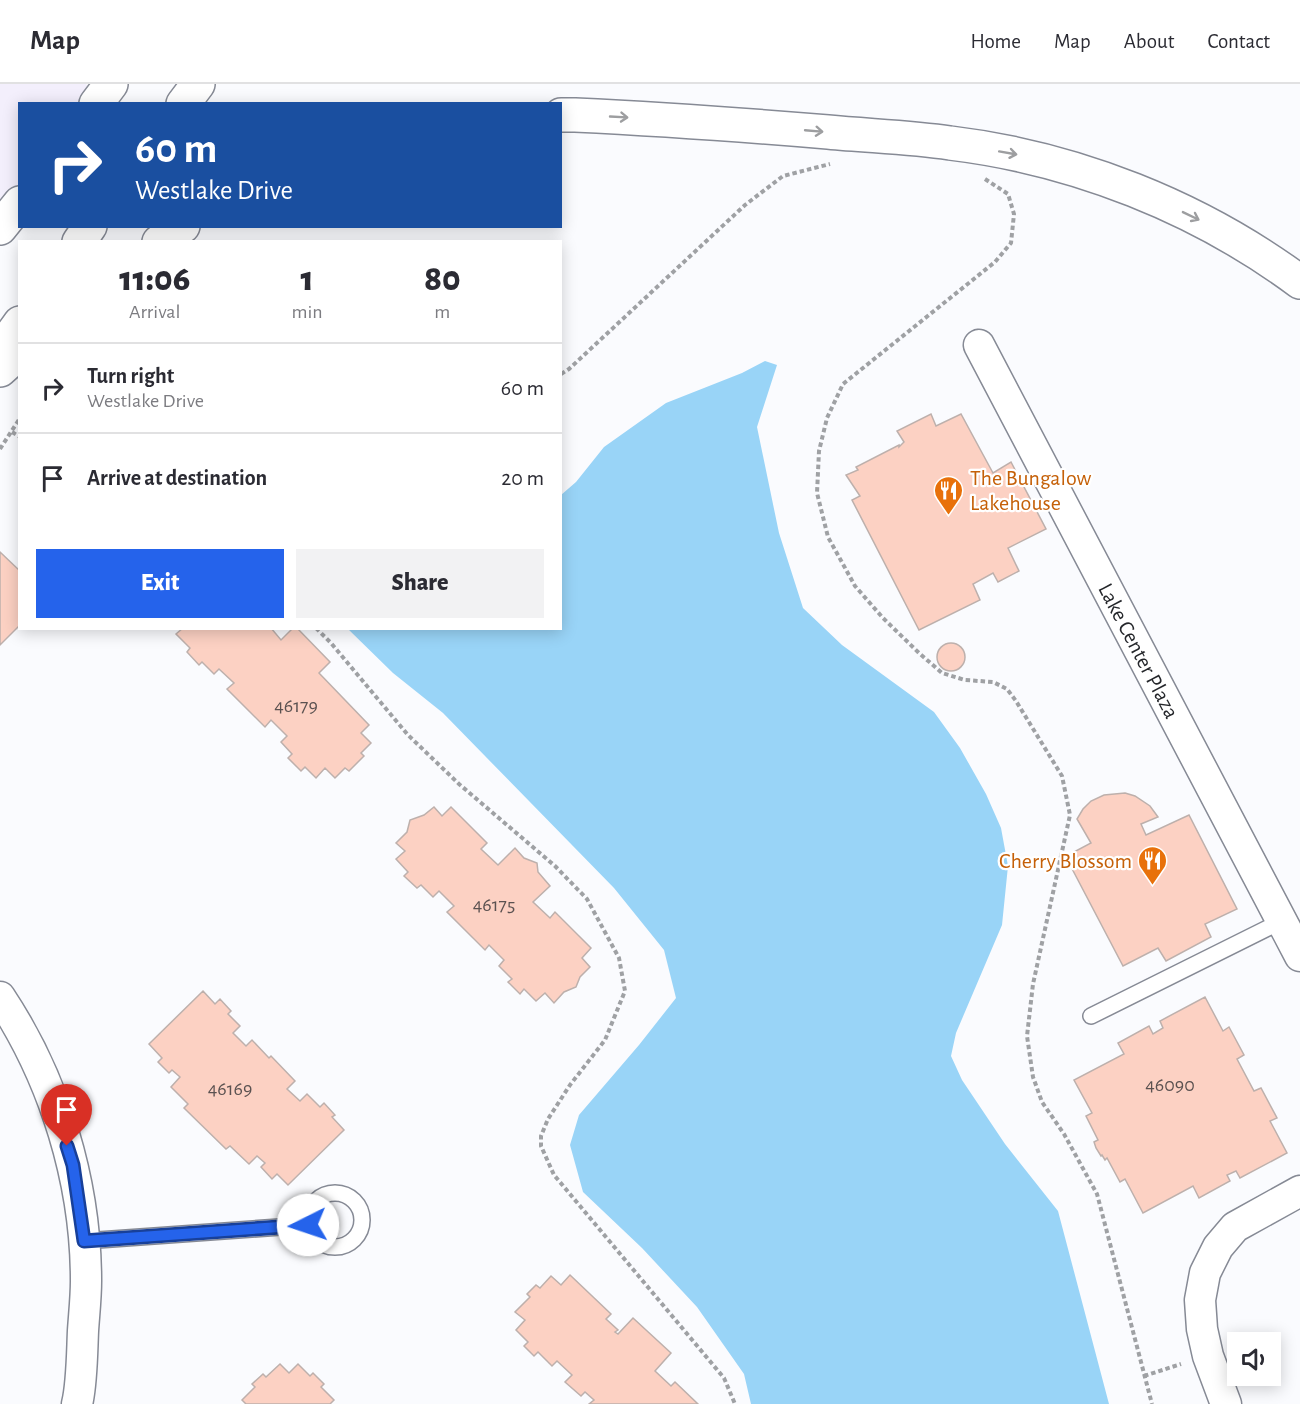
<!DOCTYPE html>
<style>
body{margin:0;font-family:"Alegreya Sans",sans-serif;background:#f2f2f3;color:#2b2b33;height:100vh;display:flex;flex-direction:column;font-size:22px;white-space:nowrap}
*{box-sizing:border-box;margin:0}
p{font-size:20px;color:#7c7c81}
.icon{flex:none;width:33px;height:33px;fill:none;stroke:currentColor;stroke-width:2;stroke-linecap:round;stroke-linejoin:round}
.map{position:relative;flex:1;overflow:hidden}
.panel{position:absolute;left:18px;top:156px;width:544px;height:390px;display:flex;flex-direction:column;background:#fff;border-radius:0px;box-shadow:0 3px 15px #0003}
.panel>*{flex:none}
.guide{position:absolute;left:18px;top:18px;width:544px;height:126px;border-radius:0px;box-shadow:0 3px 15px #0003;background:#1a4fa0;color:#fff;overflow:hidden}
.tools{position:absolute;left:1227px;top:1248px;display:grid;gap:12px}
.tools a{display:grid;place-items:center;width:54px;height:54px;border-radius:0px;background:#fff;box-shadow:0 3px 15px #0003;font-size:30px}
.pin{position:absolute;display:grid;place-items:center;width:51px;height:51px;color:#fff;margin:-62px -26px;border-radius:50% 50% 50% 0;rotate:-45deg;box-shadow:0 0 6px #0007}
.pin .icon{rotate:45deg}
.me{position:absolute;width:66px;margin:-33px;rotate:266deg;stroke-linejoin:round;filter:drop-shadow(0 0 4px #0008)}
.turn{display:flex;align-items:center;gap:21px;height:126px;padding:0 18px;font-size:27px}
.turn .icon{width:78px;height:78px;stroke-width:2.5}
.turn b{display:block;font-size:42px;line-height:51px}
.eta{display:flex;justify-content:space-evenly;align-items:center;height:102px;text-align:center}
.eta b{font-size:36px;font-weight:800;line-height:42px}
.cta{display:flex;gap:12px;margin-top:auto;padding:12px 18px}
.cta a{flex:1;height:69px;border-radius:0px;background:#2563eb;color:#fff;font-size:24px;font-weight:800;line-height:69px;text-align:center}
.cta a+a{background:#f2f2f3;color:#2b2b33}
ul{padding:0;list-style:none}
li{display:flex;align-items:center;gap:18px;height:90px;padding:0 18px;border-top:2px solid #e1e1e2}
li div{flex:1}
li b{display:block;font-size:22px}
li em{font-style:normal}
header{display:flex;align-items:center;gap:36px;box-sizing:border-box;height:84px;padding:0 30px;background:#fff;border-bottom:2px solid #e1e1e2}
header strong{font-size:28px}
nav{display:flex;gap:33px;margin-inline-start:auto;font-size:21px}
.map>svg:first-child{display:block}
</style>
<header>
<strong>Map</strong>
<nav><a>Home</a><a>Map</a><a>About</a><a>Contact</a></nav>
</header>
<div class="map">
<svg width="1300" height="1320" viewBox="0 0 1300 1320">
<rect width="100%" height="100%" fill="#fafbfe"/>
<polygon fill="#f3effc" points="0,0 86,0 96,19 20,20 19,119 0,144"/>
<polygon fill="#99d4f7" points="765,277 777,281 757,343 779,449 803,524 842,561 934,628 960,664 986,710 1001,744 1008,782 1002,841 956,949 951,972 962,996 1005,1060 1058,1127 1109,1320 751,1320 744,1290 697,1223 642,1164 583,1108 570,1061 579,1031 639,961 676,914 664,866 614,804 443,629 393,589 348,545 561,544 561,411 576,398 604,363 666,319 742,289"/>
<g fill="#fcd1c3" stroke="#bdb0ac" stroke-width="1.5">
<polygon points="931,330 936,342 961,330 993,389 1011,378 1046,445 1008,464 1019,487 998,498 993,489 973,500 980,516 919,546 852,416 860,412 846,391 858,386 856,383 899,361 899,363 904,358 897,347"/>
<polygon points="0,468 20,487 20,541 0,561"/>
<polygon points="183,544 271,544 281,556 293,544 297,544 330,578 319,589 369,641 361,649 371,659 361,669 364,672 349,687 345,684 335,694 325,684 316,694 305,683 301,687 288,674 292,670 281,658 287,652 271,636 265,643 227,605 234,599 219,585 214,590 202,578 199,581 187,568 190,564 176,550"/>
<circle cx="951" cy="573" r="14"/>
<polygon points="1125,709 1135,712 1150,722 1158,733 1141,740 1146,751 1189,731 1237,825 1205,840 1211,853 1166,877 1158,864 1123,882 1069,779 1072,769 1091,759 1077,735 1083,725 1091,717 1104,711"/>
<polygon points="434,723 442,732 451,723 487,759 481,765 498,781 515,764 524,774 537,779 538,788 550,802 533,818 550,834 555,828 591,864 582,874 590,883 580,893 576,903 564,908 554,919 545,909 536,917 524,905 520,910 508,898 512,895 499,882 504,876 489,861 485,866 447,828 454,822 439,807 433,813 421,801 417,804 404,792 408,788 396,775 405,767 396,759 407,748 410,736 424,731"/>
<polygon points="203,907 215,920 220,915 231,927 228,930 240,942 233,949 246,962 252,956 269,974 271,972 295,997 287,1005 300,1017 307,1010 320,1023 324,1019 335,1031 332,1033 344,1046 288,1101 277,1090 272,1095 261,1083 265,1079 257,1072 249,1080 230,1062 226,1065 184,1024 188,1020 171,1003 180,993 172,986 169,989 158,978 162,974 149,960"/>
<polygon points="1205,913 1223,947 1229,943 1244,971 1237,975 1254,1007 1261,1004 1277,1034 1270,1037 1287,1069 1240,1094 1236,1087 1227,1091 1230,1097 1199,1114 1193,1102 1143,1129 1125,1095 1120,1098 1107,1074 1105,1076 1102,1071 1101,1072 1096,1064 1094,1058 1098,1056 1086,1032 1092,1029 1074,996 1124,970 1118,959 1149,942 1153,950 1163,944 1160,937"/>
<polygon points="570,1191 611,1230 606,1235 618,1246 615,1248 618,1250 633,1234 671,1269 655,1287 671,1302 675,1298 698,1320 589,1320 594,1316 585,1308 581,1312 565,1298 572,1291 557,1277 552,1282 538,1268 534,1272 524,1262 528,1258 516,1246 525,1236 515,1228 530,1213 527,1210 536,1201 540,1204 551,1192 561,1201"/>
<polygon points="280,1280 289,1289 298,1280 310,1292 313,1289 324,1300 321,1303 334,1316 330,1320 246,1320 242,1316 255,1303 252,1300 263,1290 266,1293"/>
</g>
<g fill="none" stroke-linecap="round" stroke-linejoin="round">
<defs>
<g id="lane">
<polyline points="1091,932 1282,837"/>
<circle cx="335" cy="1136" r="27"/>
<polyline points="84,1157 308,1141"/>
</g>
<g id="street">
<path id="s1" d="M979,261L1300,872"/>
<path d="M0,913C55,996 86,1098 86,1197C86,1214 84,1231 83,1247C82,1269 82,1300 77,1320"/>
<polyline points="1226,1320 1208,1272 1202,1245 1200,1216 1205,1189 1218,1163 1235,1143 1300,1107"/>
</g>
<g id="secondary">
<polyline points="96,20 111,0"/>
<polyline points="183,20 198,0"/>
<polyline points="0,144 20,119"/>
<polyline points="79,158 90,142"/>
<polyline points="0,267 20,239"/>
</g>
<g id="highway">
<path d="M561,31H575C659,35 744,41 828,48C869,52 910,53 950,59C1075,74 1199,123 1300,198"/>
<polyline points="159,158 183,142"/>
<polyline points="0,286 20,268"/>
</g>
</defs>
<use href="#lane" stroke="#868a95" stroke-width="18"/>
<use href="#street" stroke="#868a95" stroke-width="33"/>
<use href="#secondary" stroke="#868a95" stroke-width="36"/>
<use href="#highway" stroke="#868a95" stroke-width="36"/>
<g stroke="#9fa1a4" stroke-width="4" stroke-dasharray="4.5 3" stroke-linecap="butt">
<polyline points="985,95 1008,110 1014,130 1011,159 995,178 843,300 827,334 819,367 817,409 828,453 855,502 883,534 919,569 942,589 965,596 993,598 1007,605 1016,617 1062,692 1070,731 1033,900 1027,952 1033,993 1042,1018 1064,1050 1097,1110 1152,1320"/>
<polyline points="561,290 569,285 745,121 783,92 830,80"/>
<polyline points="12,348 20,353"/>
<polyline points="0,365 20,334"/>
<polyline points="316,544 331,559 408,651 459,700 555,782 587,815 619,874 625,907 605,956 570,1001 548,1035 541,1052 541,1062 554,1091 724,1294 735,1320"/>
<polyline points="1144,1292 1181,1280"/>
</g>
<use href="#lane" stroke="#fff" stroke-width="15"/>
<use href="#street" stroke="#fff" stroke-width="30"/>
<use href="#secondary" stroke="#fff" stroke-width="33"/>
<use href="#highway" stroke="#fff" stroke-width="33"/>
</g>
<defs><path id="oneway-shaft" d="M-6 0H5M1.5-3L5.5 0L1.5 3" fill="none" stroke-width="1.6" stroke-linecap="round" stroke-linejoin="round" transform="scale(1.5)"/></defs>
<g stroke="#9d9ea0">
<use href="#oneway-shaft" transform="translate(619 33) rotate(3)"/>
<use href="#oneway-shaft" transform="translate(814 47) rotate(5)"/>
<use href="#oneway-shaft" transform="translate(1008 69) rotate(10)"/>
<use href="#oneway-shaft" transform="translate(1191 132) rotate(26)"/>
</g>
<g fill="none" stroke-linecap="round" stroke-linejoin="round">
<defs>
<polyline id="route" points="67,1062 73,1081 84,1157 308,1141"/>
</defs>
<use href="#route" stroke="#184099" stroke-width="15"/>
<use href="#route" stroke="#2563eb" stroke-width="10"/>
</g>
<defs>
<symbol id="restaurant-pin" viewBox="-11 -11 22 30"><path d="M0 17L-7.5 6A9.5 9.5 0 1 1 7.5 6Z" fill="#e8710a" stroke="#fff"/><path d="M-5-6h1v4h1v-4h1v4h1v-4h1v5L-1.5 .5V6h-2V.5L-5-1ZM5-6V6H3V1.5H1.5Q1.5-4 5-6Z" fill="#fff"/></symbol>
</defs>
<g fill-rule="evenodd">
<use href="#restaurant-pin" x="932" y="390" width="33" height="45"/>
<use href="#restaurant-pin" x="1136" y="760" width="33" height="45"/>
</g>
<g text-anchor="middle" stroke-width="4.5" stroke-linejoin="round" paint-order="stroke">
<g font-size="20" fill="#5b5251">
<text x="296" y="628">46179</text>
<text x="494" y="827">46175</text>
<text x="1170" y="1007">46090</text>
<text x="230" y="1011">46169</text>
</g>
<g font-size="22" fill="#c56008" stroke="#fff" text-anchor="start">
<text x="970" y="401">The Bungalow<tspan x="970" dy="25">Lakehouse</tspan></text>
<text x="1132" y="784" text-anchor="end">Cherry Blossom</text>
</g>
<g font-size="22" fill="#25272b" stroke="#fff">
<text dy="8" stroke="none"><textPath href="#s1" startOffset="345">Lake Center Plaza</textPath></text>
</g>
</g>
</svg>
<div class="tools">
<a><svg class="icon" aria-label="sound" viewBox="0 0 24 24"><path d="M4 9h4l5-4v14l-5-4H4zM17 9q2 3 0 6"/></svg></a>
</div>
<div class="pin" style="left:67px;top:1062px;background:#d93025"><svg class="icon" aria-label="arrive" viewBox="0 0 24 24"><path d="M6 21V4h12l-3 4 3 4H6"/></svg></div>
<svg class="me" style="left:308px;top:1141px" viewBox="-20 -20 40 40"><circle r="19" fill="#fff"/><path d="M0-13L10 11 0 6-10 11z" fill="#2563eb"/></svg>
<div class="guide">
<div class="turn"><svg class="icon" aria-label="right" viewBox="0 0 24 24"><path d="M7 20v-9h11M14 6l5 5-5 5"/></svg><div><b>60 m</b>Westlake Drive</div></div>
</div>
<section class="panel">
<div class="eta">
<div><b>11:06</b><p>Arrival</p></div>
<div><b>1</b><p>min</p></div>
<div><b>80</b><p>m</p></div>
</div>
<ul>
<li><svg class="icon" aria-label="right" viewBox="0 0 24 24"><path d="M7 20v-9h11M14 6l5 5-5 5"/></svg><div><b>Turn right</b><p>Westlake Drive</p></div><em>60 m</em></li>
<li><svg class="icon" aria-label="arrive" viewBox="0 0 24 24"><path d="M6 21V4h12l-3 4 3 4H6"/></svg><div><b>Arrive at destination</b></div><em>20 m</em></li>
</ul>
<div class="cta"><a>Exit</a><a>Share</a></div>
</section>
</div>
